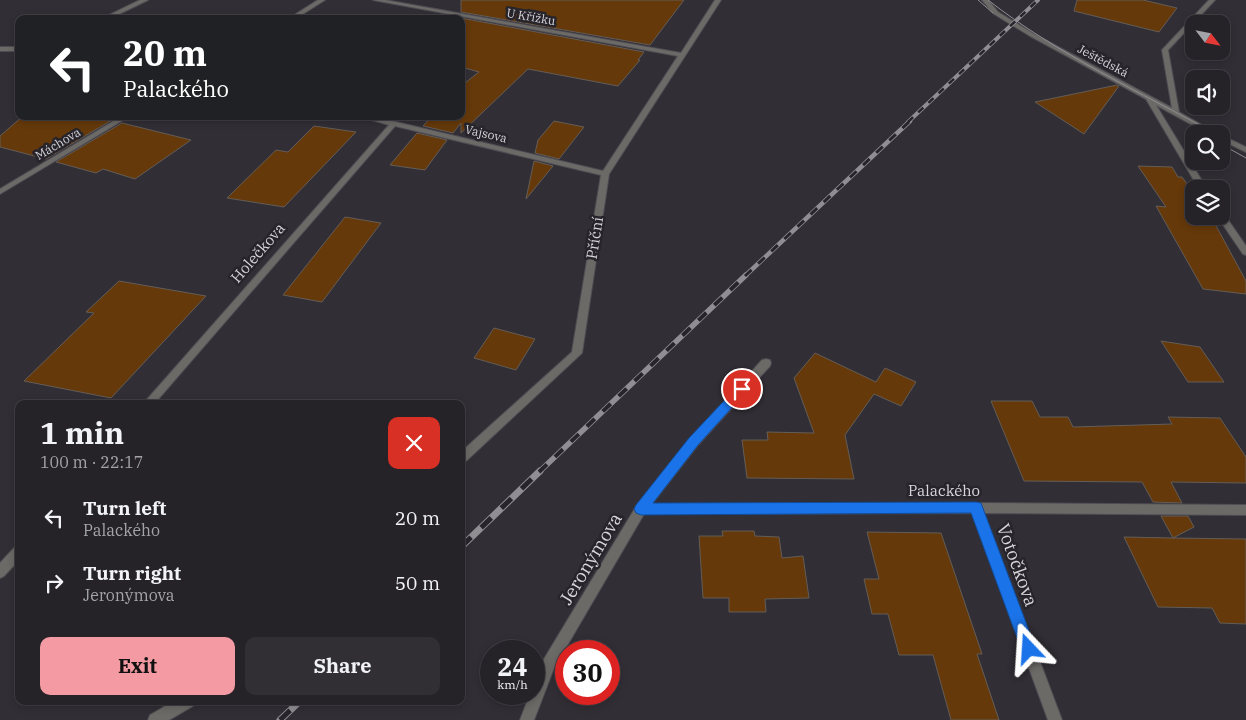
<!DOCTYPE html>
<meta charset="utf-8">
<style>
body{margin:0;font-family:"IBM Plex Serif",serif;background:#312f34;color:#f1f3f6;height:100vh;display:flex;flex-direction:column;font-size:19px;white-space:nowrap}
*{box-sizing:border-box;margin:0}
p{font-size:16px;color:#a3a4a8}
.icon{flex:none;width:28px;height:28px;fill:none;stroke:currentColor;stroke-width:2;stroke-linecap:round;stroke-linejoin:round}
.map{position:relative;flex:1;overflow:hidden}
.side{position:absolute;left:15px;top:400px;width:450px;height:305px;display:flex;flex-direction:column;background:#252228;border-radius:10px;box-shadow:0 2px 8px #0003,0 0 0 1px #423f45}
.side>*{flex:none}
.banner{position:absolute;left:15px;top:15px;width:450px;height:105px;border-radius:10px;box-shadow:0 2px 8px #0003,0 0 0 1px #423f45;background:#202124;color:#fff;overflow:hidden}
.needle{width:32px;rotate:122deg}
.fabs{position:absolute;left:1185px;top:15px;display:grid;gap:10px}
.fabs a{display:grid;place-items:center;width:45px;height:45px;border-radius:10px;background:#252228;box-shadow:0 2px 8px #0003,0 0 0 1px #423f45;font-size:25px}
.speed{position:absolute;left:480px;top:640px;display:flex;gap:10px;font-size:25px;font-weight:700;text-align:center}
.speed>*{display:grid;place-content:center;width:65px;height:65px;border-radius:50%;background:#252228;box-shadow:0 2px 8px #0003,0 0 0 1px #423f45;line-height:1}
.speed small{font-size:12px;font-weight:400}
.speed .limit{border:8px solid #d22;background:#fff;color:#111}
.pin{position:absolute;display:grid;place-items:center;width:42px;height:42px;color:#fff;margin:-21px;border:2px solid #fff;border-radius:50%;box-shadow:0 1px 5px #0007}
.me{position:absolute;width:55px;margin:-28px;rotate:340deg;stroke-linejoin:round;filter:drop-shadow(0 0 4px #0008)}
.turn{display:flex;align-items:center;gap:18px;height:105px;padding:0 25px;font-size:22px}
.turn .icon{width:65px;height:65px;stroke-width:2.5}
.turn b{display:block;font-size:35px;line-height:42px}
.round{display:grid;place-items:center;flex:none;width:52px;height:52px;border-radius:10px;background:#312f34}
.headline{display:flex;align-items:center;justify-content:space-between;height:85px;padding:0 25px}
h1{font-size:30px;font-weight:700;line-height:38px}
.action{display:flex;gap:10px;margin-top:auto;padding:10px 25px}
.action a{flex:1;height:58px;border-radius:10px;background:#f49aa3;color:#111;font-size:20px;font-weight:700;line-height:58px;text-align:center}
.action a+a{background:#312f34;color:#f1f3f6}
ul{padding:0;list-style:none}
li{display:flex;align-items:center;gap:15px;height:65px;padding:0 25px}
li div{flex:1}
li b{display:block;font-size:19px}
li em{font-style:normal}
.map>svg:first-child{display:block}
</style>
<div class="map">
<svg width="1246" height="720" viewBox="0 0 1246 720">
<rect width="100%" height="100%" fill="#312e35"/>
<g fill="#65390a" stroke="#645d57">
<polygon points="461,0 684,0 650,45 461,12"/>
<polygon points="1077,0 1143,0 1177,8 1159,32 1074,11"/>
<polygon points="461,18 644,52 638,60 640,60 618,86 528,69 461,133 461,123 453,133 423,126 432,116 461,116 461,86 479,72 461,67"/>
<polygon points="1117,85 1119,86 1084,134 1035,102"/>
<polygon points="23,116 96,116 112,120 46,159 0,147 0,136"/>
<polygon points="554,121 584,127 559,159 535,153 538,140"/>
<polygon points="122,123 191,140 135,179 103,169 96,173 56,162"/>
<polygon points="314,126 356,132 284,207 227,198 276,150 288,152"/>
<polygon points="417,133 447,140 425,170 390,165"/>
<polygon points="534,161 553,166 526,199"/>
<polygon points="1138,166 1172,167 1178,177 1182,177 1194,194 1194,216 1206,216 1209,221 1214,222 1246,281 1246,294 1203,289 1156,206 1166,207"/>
<polygon points="345,217 381,223 322,302 283,295"/>
<polygon points="119,281 206,296 111,398 24,381 94,313 86,312"/>
<polygon points="494,328 535,339 516,370 474,358"/>
<polygon points="1161,341 1200,347 1224,382 1188,382"/>
<polygon points="815,353 876,382 885,368 916,382 901,406 874,394 845,435 854,479 747,478 742,440 768,440 767,432 814,433 794,378"/>
<polygon points="991,401 1032,401 1040,417 1068,417 1073,427 1172,424 1168,417 1220,418 1246,457 1246,483 1171,482 1182,503 1153,502 1142,482 1024,481"/>
<polygon points="1161,516 1188,516 1194,527 1173,538 1246,539 1246,624 1220,623 1212,608 1158,607 1124,537 1173,538"/>
<polygon points="722,531 754,531 755,536 779,537 782,558 803,556 809,598 765,599 766,612 729,612 729,598 703,598 699,536 723,536"/>
<polygon points="867,532 941,533 982,654 977,654 999,720 951,720 933,655 899,655 888,614 872,614 864,579 879,579"/>
</g>
<g fill="none" stroke-linecap="round" stroke-linejoin="round">
<defs>
<g id="minor">
<polygon points="140,0 148,0 109,19 101,19"/>
<polygon points="318,0 325,0 295,19 288,19"/>
<polygon points="373,0 385,0 681,53 715,0 721,0 609,174 582,353 465,462 461,463 461,452 572,352 601,175 395,126 154,404 143,404 389,125 358,116 371,116 603,171 678,56"/>
<polygon points="982,0 988,0 998,12 1034,34 1172,108 1162,50 1209,0 1215,0 1168,50 1179,112 1218,134 1209,134 1156,105 1207,189 1199,189 1146,99 1030,36 994,14"/>
<rect x="0" y="47" width="19" height="4"/>
<polygon points="122,116 130,116 0,194 0,189"/>
<polygon points="1221,135 1246,147 1246,152 1221,140"/>
<polygon points="1221,214 1224,214 1246,246 1246,255 1243,254 1217,216 1221,216"/>
<polygon points="766,359 770,360 771,363 770,366 698,445 652,504 976,503 1246,505 1246,515 984,513 1062,720 1048,720 972,513 644,514 554,668 534,720 520,720 530,694 534,694 534,685 544,659 637,505 690,439 762,360"/>
<polygon points="19,546 19,560 4,576 0,578 0,563 15,547"/>
<polygon points="174,701 195,701 193,706 169,720 148,720 150,715"/>
</g>
</defs>
<use href="#minor" stroke="#4f4c53" stroke-width="2"/>
<use href="#minor" fill="#6c6a67" fill-rule="evenodd"/>
<g stroke="#908e93" stroke-width="1">
<polyline points="978,0 993,13"/>
<path d="M988,0C1057,54 1140,92 1216,134"/>
<polyline points="1221,144 1246,158"/>
</g>
<defs>
<polyline id="rail-far3" points="908,122 1038,0"/>
<polyline id="rail-far2" points="745,276 910,121"/>
<polyline id="rail-far1" points="539,472 746,275"/>
<g id="rail">
<polyline points="461,547 540,471"/>
<polyline points="280,720 300,701"/>
</g>
</defs>
<use href="#rail-far3" stroke="#908e93" stroke-width="4"/>
<use href="#rail-far2" stroke="#908e93" stroke-width="4.5"/>
<use href="#rail-far1" stroke="#908e93" stroke-width="5.5"/>
<use href="#rail" stroke="#908e93" stroke-width="7"/>
<use href="#rail-far3" stroke="#27252b" stroke-width="2.5" stroke-dasharray="7" stroke-linecap="butt"/>
<use href="#rail-far2" stroke="#27252b" stroke-width="3" stroke-dasharray="9" stroke-linecap="butt"/>
<use href="#rail-far1" stroke="#27252b" stroke-width="4" stroke-dasharray="11" stroke-linecap="butt"/>
<use href="#rail" stroke="#27252b" stroke-width="5" stroke-dasharray="14" stroke-linecap="butt"/>
</g>
<polygon fill="#1a73e8" stroke="#114b97" points="742,385 748,389 746,392 698,445 653,503 976,502 981,503 1036,649 1034,654 1029,657 1023,654 971,513 641,515 636,513 634,509 636,505 689,438 738,386"/>
<g text-anchor="middle" stroke-width="5" stroke-linejoin="round" paint-order="stroke">
<g font-size="12" fill="#d6d5d9" stroke="#27252b">
<text transform="translate(531 17) rotate(10)" y="4">U Křížku</text>
<text transform="translate(1103 61) rotate(28)" y="4">Ještědská</text>
<text transform="translate(486 134) rotate(13)" y="4">Vajsova</text>
<text transform="translate(58 144) rotate(-31)" y="4">Máchova</text>
</g>
<g font-size="15" fill="#d6d5d9" stroke="#27252b">
<text transform="translate(595 238) rotate(-81)" y="5">Příční</text>
<text transform="translate(258 253) rotate(-49)" y="5">Holečkova</text>
<text x="944" y="496">Palackého</text>
</g>
<g font-size="18" fill="#d6d5d9" stroke="#27252b">
<text transform="translate(591 559) rotate(-59)" y="6">Jeronýmova</text>
<text transform="translate(1017 565) rotate(70)" y="6">Votočkova</text>
</g>
</g>
</svg>
<div class="fabs">
<a><svg class="needle" viewBox="-14 -14 28 28"><path d="M0-13l5 13h-10z" fill="#e53935"/><path d="M0 13l5-13h-10z" fill="#a3a4a8"/></svg></a>
<a><svg class="icon" aria-label="sound" viewBox="0 0 24 24"><path d="M4 9h4l5-4v14l-5-4H4zM17 9q2 3 0 6"/></svg></a>
<a><svg class="icon" aria-label="search" viewBox="0 0 24 24"><circle cx="10" cy="10" r="6"/><path d="M15 15l6 6"/></svg></a>
<a><svg class="icon" aria-label="layers" viewBox="0 0 24 24"><path d="M12 4l9 5-9 5-9-5zM3 14l9 5 9-5"/></svg></a>
</div>
<div class="speed"><div>24<small>km/h</small></div><div class="limit">30</div></div>
<div class="pin" style="left:742px;top:389px;background:#d93025"><svg class="icon" aria-label="arrive" viewBox="0 0 24 24"><path d="M6 21V4h12l-3 4 3 4H6"/></svg></div>
<svg class="me" style="left:1029px;top:649px" viewBox="-20 -20 40 40"><path d="M0-17L14 15 0 8-14 15z" fill="#1a73e8" stroke="#fff" stroke-width="4"/></svg>
<div class="banner">
<div class="turn"><svg class="icon" aria-label="left" viewBox="0 0 24 24"><path d="M17 20v-9H6M10 6l-5 5 5 5"/></svg><div><b>20 m</b>Palackého</div></div>
</div>
<section class="side">
<div class="headline"><div><h1>1 min</h1><p>100 m · 22:17</p></div><a class="round" style="background:#d93025;color:#fff"><svg class="icon" aria-label="close" viewBox="0 0 24 24"><path d="M6 6l12 12M18 6L6 18"/></svg></a></div>
<ul>
<li><svg class="icon" aria-label="left" viewBox="0 0 24 24"><path d="M17 20v-9H6M10 6l-5 5 5 5"/></svg><div><b>Turn left</b><p>Palackého</p></div><em>20 m</em></li>
<li><svg class="icon" aria-label="right" viewBox="0 0 24 24"><path d="M7 20v-9h11M14 6l5 5-5 5"/></svg><div><b>Turn right</b><p>Jeronýmova</p></div><em>50 m</em></li>
</ul>
<div class="action"><a>Exit</a><a>Share</a></div>
</section>
</div>
